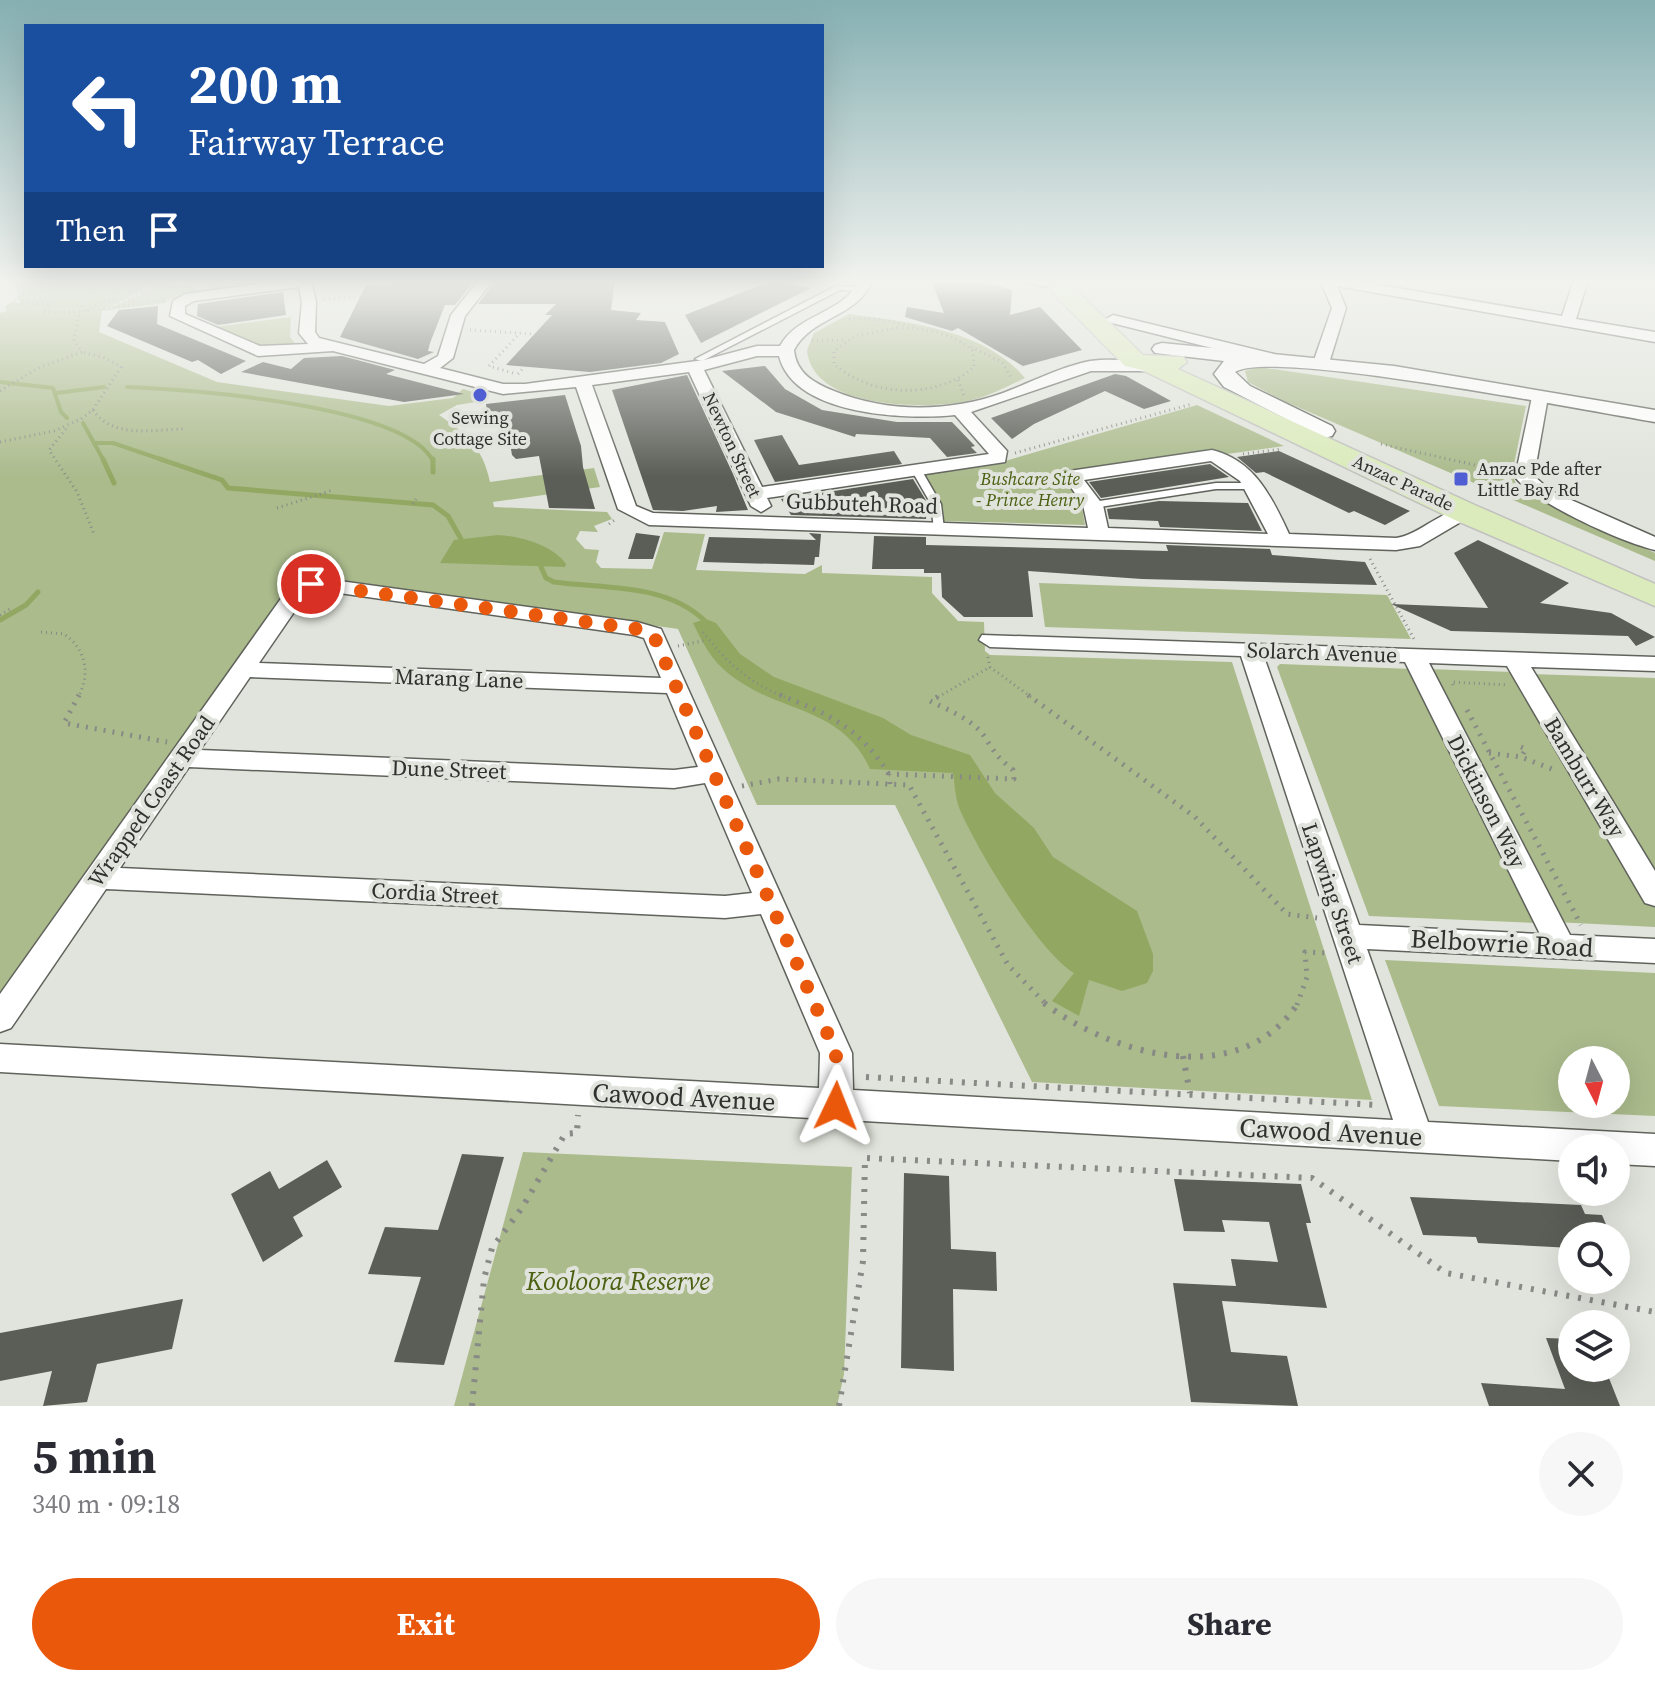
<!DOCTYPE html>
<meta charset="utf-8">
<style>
body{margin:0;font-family:"Source Serif 4",serif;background:#f7f7f7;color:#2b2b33;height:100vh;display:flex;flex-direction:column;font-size:30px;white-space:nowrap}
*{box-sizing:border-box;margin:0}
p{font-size:26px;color:#7c7c81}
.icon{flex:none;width:44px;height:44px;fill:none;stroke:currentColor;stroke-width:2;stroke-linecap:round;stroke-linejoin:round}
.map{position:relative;height:1406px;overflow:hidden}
.details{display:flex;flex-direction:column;background:#fff;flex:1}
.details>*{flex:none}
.guide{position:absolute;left:24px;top:24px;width:800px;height:244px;border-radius:0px;box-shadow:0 8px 32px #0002;background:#1a4fa0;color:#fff;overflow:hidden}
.needle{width:52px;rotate:174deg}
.buttons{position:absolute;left:1558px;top:1046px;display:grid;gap:16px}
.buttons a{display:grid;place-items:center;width:72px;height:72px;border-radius:50%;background:#fff;box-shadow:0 8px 32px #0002;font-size:40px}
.pin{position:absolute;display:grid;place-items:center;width:68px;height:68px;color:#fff;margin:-34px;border:4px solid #fff;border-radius:50%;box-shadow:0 2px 8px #0007}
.me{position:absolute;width:88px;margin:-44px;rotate:2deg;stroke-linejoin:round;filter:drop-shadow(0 0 6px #0008)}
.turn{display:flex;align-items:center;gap:28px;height:168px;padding:0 32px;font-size:36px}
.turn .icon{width:104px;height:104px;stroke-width:2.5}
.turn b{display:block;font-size:56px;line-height:68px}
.then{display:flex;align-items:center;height:76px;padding:0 32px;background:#0003;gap:16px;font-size:30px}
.round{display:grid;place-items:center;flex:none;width:84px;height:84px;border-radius:42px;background:#f7f7f7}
.head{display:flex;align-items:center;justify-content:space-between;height:136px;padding:0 32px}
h1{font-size:48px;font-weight:700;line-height:60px}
.cta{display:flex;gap:16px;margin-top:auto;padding:16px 32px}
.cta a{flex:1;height:92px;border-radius:48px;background:#ea580c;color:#fff;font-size:32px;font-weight:700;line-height:92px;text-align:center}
.cta a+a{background:#f7f7f7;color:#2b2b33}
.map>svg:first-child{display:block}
</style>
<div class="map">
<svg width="1655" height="1406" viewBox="0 0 1655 1406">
<rect width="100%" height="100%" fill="#e1e4dc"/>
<g fill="#abbb8c" fill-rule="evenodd">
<path d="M14,280H160L104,310L139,296L163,280H191L171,281L168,287L194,285V289L208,288L212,280H283L195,292L167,300L166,303L102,311L99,332L217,382L389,406L453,398L463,389L483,395L482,401L457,405L439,415C467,434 483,448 490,482L594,468L600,487L493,502L494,507L607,512L612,519L594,526L598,532L580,531L576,539L585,549L599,550L596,562L601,568L652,569L664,532L705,534L696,570L805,574L822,565V573L932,577V593L958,621L984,622L985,651L990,655L1232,662L1372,1100L1032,1082L895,805H757L678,629L300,574L0,995V313L7,311L5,307L13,301L20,304Z"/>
<path d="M849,314C908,322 984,329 1025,378C1006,387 988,397 968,401C924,410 812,409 807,350L814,333Z"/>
<polygon points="291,317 290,337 297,346 262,347 215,327"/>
<polygon points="1259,367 1526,406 1512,474 1516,484 1655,553 1655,561 1286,402 1248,382 1245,371"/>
<polygon points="1197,405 1284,446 1227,454 1202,452 1063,474 1081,502 1085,525 944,521 943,508 925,474 998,463"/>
<polygon points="1039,583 1387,595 1411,639 1045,627"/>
<polygon points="1280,664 1412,669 1538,923 1369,916 1277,667"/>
<polygon points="1427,669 1513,672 1655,907 1655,927 1555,922"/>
<polygon points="1530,674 1655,678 1655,877"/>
<path d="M1385,960L1655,973V1116L1439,1106ZM1572,1060H1616V1104H1572Z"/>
<polygon points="523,1152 852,1167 844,1374 837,1406 454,1406"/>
</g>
<g fill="#92a862">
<path d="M498,535C520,536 553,545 566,564L565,567L440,563L454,540Z"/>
<path d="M706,619L716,623L740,654L774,677L883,718L911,735L970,755L995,793L1034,828L1053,857L1137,911L1153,954V971L1147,983L1122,991L1089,980L1079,1016L1052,1001L1074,973C1038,951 978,851 960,810C955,798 955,785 953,773L870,769C841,705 779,714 729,674C712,661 702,642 693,623Z"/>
</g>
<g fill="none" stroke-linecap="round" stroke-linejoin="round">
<g stroke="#92a862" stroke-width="4">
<polyline points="0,382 53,388 61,412 67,418"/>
<path d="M127,387C188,389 405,405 433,461"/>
<polyline points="56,393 104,387"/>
<polyline points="83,423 104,461"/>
<polyline points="94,443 113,443 166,461"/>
</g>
<g stroke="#92a862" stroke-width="5">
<polyline points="103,459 114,483"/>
<polyline points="160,459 222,480 228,488 433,505 448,516 461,539"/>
<polyline points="433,459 433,472"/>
<path d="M541,567L546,578L554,582C604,589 665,583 704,620"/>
<polyline points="0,620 26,605 38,592"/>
</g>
</g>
<g fill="#5b5e57">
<polygon points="475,280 455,305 445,305 430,343 428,351 434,352 418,359 340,337 366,285 390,284 392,281"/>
<polygon points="496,280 615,280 611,310 641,313 636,320 665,322 679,354 661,363 590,372 506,365 552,315 545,315 556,304 478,304"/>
<polygon points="773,280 811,288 701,343 685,315"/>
<polygon points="931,280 977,280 1012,290 1010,315 1040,307 1082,350 1023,366 958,328 952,331 905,317 907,307 944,313"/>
<polygon points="283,292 286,315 218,325 197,316 198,304"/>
<polygon points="158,306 157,324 246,361 221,374 198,360 192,362 107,326 119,310"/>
<polygon points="342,356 395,370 386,374 464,394 404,402 241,372 263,362 291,369 304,358"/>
<polygon points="765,366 785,389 822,410 897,422 952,422 975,446 971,447 977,453 947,457 930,438 856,434 855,437 776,412 722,371"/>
<polygon points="1115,374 1126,376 1171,401 1144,409 1105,391 1034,424 1012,439 991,418"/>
<polygon points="687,375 733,474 748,510 716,512 717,506 683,511 653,510 612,390"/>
<polygon points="565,395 581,446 583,467 595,509 549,508 539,456 516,459 512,455 507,426 489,428 486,404"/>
<polygon points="782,435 799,465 894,451 902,464 775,482 754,440"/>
<polygon points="1279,451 1410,511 1385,525 1354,511 1349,513 1264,472 1256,473 1237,457"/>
<polygon points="1210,464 1229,477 1101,498 1089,482"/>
<polygon points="913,479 927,502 926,519 791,515 781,499"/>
<polygon points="1159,501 1248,503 1262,531 1160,527 1158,521 1109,519 1107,509"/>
<polygon points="636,533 660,536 653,559 628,559"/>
<polygon points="809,533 821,534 819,557 815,557 814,565 703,562 709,537 816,540"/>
<polygon points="874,536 926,537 926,545 1168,551 1166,545 1270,549 1272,555 1365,562 1377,585 1142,579 1028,571 1033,617 964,617 942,597 941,573 924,573 924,569 872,569"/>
<polygon points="1478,540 1569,583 1540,603 1611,613 1655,637 1636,646 1628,636 1451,631 1391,604 1488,608 1454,553"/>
<polygon points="462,1154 504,1157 444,1365 394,1362 421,1277 368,1274 385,1227 438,1230"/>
<polygon points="327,1160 342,1187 293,1217 303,1236 263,1262 231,1194 270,1171 279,1189"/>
<polygon points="904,1173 949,1176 951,1249 996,1252 997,1291 953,1289 954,1371 901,1368"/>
<polygon points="1174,1179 1301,1184 1311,1223 1306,1223 1327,1308 1222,1301 1231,1352 1287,1356 1298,1406 1191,1402 1173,1283 1236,1286 1231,1259 1278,1262 1269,1222 1222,1220 1225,1232 1184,1231"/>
<polygon points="1410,1197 1581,1205 1585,1214 1602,1215 1611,1236 1572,1236 1572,1248 1478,1243 1476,1237 1423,1235"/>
<polygon points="183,1299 172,1349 97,1364 87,1402 43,1406 52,1371 0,1381 0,1333"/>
<polygon points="1546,1338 1572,1339 1572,1368 1605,1368 1620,1406 1489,1406 1481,1383 1565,1389"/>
</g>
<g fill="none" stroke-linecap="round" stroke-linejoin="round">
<defs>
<g id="service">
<polygon points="836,286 863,287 867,289 863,291 840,290 702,361 695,359"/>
<polygon points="917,468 922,471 941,504 944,529 943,531 935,531 934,529 931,504 912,471"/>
<polygon points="1216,483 1253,483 1258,486 1253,489 1216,489 1093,508 1088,505 1093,502"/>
</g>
<g id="minor">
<path d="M290,280H311L316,302L315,332L319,338L424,364L438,356L451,315L479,280H493L465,316L453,358L440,368L503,384H525L704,360L757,346H780C798,313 844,314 859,280H873C857,318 812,316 794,350C796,373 814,383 834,391C887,413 950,412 1003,393C1032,382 1060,367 1090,361C1110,358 1132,361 1152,361L1160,366L1152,371H1091L971,412L1007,451L1005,462L767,498L771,506L761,512L751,506L689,372L592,385L636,506L653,513L1088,528L1083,505L1066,480L1069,471L1212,450C1254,460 1272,497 1289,534L1396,538C1421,535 1448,503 1473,509L1476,513L1420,546L1396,550L649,525L618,509L576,387L503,394L333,351L258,356L170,316L173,301L185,294ZM299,287L302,302L299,333L308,344L260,346L185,314V306L194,301ZM757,356H779C794,416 906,420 955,415L989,454L762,487L704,370ZM1211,461L1240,481L1268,534L1108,528L1103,505L1084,480Z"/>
<polygon points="1018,280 1048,280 1051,283 1044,287"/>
<polygon points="1320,280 1350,280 1562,316 1574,280 1588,280 1576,319 1655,332 1655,342 1337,286 1346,308 1329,363 1321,368 1313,363 1332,308"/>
<polygon points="1113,315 1274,354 1276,357 1268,362 1108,322 1106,319"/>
<path d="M1540,392L1548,397L1534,476L1551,491L1655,537V550C1621,542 1535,503 1515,477L1532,397Z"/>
<path d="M318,578L637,622L661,629L852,1053L853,1090L1393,1120L1241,656L990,647L979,640L982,635L1655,657V671L1531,667L1655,871V906L1645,903L1507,666L1429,663L1570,935L1655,939V963L1367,949L1428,1122L1655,1134V1166L1616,1164V1148H1572V1161L0,1072V1044L819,1088L820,1053L761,914L725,918L106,889L11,1028L0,1032V994L287,590L298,581ZM318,590L634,635L644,638L661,678L259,663L303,599ZM1264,657L1405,662L1540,934L1359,925ZM250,677L667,693L698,767L674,770L200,750ZM189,767L674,788L705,783L752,893L725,896L120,868Z"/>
</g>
<path id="tertiary" d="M1162,343L1394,366L1655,410V422C1593,412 1271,348 1235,372L1250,386L1332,426L1335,431L1332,436L1324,438L1224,387L1214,374L1224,361L1155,353L1152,349L1155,345Z"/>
<polygon id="primary" points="1062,282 1070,284 1143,355 1183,357 1187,362 1178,369 1477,506 1655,584 1655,606 1455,520 1142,370 1125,366 1054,294 1051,289"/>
</defs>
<use href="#service" stroke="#60635c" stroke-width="3"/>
<use href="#minor" stroke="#60635c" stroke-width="3"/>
<use href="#tertiary" stroke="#60635c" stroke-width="3"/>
<use href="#primary" stroke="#c1c1c0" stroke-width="3"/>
<g stroke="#888a85" stroke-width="3" stroke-dasharray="1 4" stroke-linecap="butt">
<polyline points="154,287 177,286"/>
<polyline points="18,297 32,290"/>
<polyline points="15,299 18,304 54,303"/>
<polyline points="324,299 360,297"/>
<polyline points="54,303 43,312 80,312 166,300"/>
<polyline points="119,304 162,280"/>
<polyline points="86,310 114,298 127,280"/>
<polyline points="849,319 878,319 916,327"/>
<path d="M897,328C925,328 951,332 973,351L974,367C936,400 871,397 834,364V351L855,336Z"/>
<polyline points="470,330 535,334"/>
<polyline points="812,341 844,340"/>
<polyline points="971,347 1002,362 1012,379"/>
<polyline points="513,373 489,366 520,333"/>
<polyline points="518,374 524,367"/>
<polyline points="958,380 964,396"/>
<path d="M0,391L38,368L82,352L74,341C78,318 81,296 100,280"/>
<path d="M93,410C114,440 154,429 186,429"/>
<polyline points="66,429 49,450 77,492 94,534"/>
<polyline points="0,442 54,431 81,419 93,410 121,367 103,357 82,352"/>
<polyline points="1381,444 1506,472"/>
<polyline points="1015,453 1192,404"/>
<polyline points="1243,454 1282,449"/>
<polyline points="413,504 416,499"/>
<polyline points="277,508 333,490"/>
<polyline points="609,524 616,519"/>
<polyline points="1370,559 1414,639"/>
<polyline points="0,615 10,609"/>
<path d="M41,632L64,634C86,649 91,674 78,697"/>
<path d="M703,632C726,662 749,683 785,697"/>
<polyline points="678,646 707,640"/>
<polyline points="988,657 990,667 1031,697"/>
<polyline points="1453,685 1452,682 1508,685"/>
<polyline points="938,697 990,667"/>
</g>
<g stroke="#888a85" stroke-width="5" stroke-dasharray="2 7" stroke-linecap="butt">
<polyline points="79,695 64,723 167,742"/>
<path d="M780,695C831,715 858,727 889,774"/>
<polyline points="1028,695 1195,817 1287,914 1317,918"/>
<polyline points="1467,710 1581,925"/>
<polyline points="1521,747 1526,749 1521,757"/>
<polyline points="1489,753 1521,757 1557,771"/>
<path d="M890,784L889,774L1014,779L1013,770C995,755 996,754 984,736C972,719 948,710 930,701L941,695"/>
<polyline points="742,786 779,779 909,785 1008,965 1047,1005"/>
<polyline points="1297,1005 1307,977 1305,952 1328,953"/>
</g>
<g stroke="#888a85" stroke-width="6" stroke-dasharray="3 9" stroke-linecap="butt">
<path d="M1044,1003C1113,1056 1241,1091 1298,1003"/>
<polyline points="1183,1056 1190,1093"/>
<polyline points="866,1077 1378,1105"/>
<polyline points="472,1406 484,1279 492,1248 522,1208 565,1134 577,1133 578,1115"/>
<polyline points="839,1406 863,1261 865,1158 1312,1178 1446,1273 1655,1312"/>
</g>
<use href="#service" fill="#fff" fill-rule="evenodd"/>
<use href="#minor" fill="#fff" fill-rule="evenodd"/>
<use href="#tertiary" fill="#fff" fill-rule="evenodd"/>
<use href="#primary" fill="#dbebbb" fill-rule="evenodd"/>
</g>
<linearGradient id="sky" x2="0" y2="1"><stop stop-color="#85afb2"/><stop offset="0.59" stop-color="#f2f3ef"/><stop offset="1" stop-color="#f2f3ef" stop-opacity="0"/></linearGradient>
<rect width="1655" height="477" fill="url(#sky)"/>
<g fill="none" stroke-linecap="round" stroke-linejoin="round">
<polyline stroke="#ea580c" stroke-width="14" stroke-dasharray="0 25.2" points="311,584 637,629 653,634 836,1053 836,1106"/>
</g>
<g fill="#505ed4" stroke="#e1e4dc" stroke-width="3">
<circle cx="480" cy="395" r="8"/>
<rect x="1453" y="471" width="16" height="16" rx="4"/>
</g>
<g text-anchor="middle" stroke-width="8" stroke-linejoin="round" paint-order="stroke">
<g font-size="18" fill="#30312e" stroke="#e1e4dc">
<text x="480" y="424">Sewing<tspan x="480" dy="21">Cottage Site</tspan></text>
<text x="1477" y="475" text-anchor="start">Anzac Pde after<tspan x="1477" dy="21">Little Bay Rd</tspan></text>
</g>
<g font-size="18" fill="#30312e" stroke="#e1e4dc">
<text transform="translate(732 445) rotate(65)" y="6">Newton Street</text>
<text transform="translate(1403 483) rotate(25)" y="6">Anzac Parade</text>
</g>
<g font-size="18" font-style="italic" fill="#4c6012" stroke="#e1e4dc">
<text x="1030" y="485">Bushcare Site<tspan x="1030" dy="21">- Prince Henry</tspan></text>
</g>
<g font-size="22" fill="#30312e" stroke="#e1e4dc">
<text transform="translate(862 503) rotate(2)" y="8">Gubbuteh Road</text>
<text transform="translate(1322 652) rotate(2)" y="8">Solarch Avenue</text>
<text transform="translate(459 678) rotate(2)" y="8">Marang Lane</text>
<text transform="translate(449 769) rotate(2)" y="8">Dune Street</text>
<text transform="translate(1585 777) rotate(59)" y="8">Bamburr Way</text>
<text transform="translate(151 801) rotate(-55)" y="8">Wrapped Coast Road</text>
<text transform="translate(1487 801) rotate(63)" y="8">Dickinson Way</text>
<text transform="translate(435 893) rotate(3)" y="8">Cordia Street</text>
<text transform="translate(1333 893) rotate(71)" y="8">Lapwing Street</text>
</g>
<g font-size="26" fill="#30312e" stroke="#e1e4dc">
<text transform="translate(1502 943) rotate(3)" y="9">Belbowrie Road</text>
<text transform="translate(684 1097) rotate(3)" y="9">Cawood Avenue</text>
<text transform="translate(1331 1132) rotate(3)" y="9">Cawood Avenue</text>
</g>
<g font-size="26" font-style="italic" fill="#4c6012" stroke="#e1e4dc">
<text x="618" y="1290">Kooloora Reserve</text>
</g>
</g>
</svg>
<div class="buttons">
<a><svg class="needle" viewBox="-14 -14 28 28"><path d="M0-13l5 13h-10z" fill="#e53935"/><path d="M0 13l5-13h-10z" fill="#7c7c81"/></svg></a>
<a><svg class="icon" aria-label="sound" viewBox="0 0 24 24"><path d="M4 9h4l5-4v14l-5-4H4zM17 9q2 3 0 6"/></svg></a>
<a><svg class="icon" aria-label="search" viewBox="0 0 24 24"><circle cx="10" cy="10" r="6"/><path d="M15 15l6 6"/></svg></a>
<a><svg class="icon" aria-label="layers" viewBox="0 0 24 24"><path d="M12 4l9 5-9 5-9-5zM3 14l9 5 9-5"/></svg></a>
</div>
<div class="pin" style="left:311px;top:584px;background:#d93025"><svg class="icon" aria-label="arrive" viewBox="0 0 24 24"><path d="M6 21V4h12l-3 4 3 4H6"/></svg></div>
<svg class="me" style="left:836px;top:1106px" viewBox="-20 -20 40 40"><path d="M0-17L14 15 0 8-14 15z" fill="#ea580c" stroke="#fff" stroke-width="4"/></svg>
<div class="guide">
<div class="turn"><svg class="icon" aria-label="left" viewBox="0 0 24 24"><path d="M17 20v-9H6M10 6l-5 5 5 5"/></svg><div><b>200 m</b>Fairway Terrace</div></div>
<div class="then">Then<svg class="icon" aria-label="arrive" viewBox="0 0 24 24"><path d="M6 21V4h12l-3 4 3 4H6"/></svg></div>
</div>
</div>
<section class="details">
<div class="head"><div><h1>5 min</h1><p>340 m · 09:18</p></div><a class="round"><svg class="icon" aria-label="close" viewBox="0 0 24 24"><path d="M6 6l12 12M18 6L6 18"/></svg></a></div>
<div class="cta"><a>Exit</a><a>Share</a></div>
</section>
